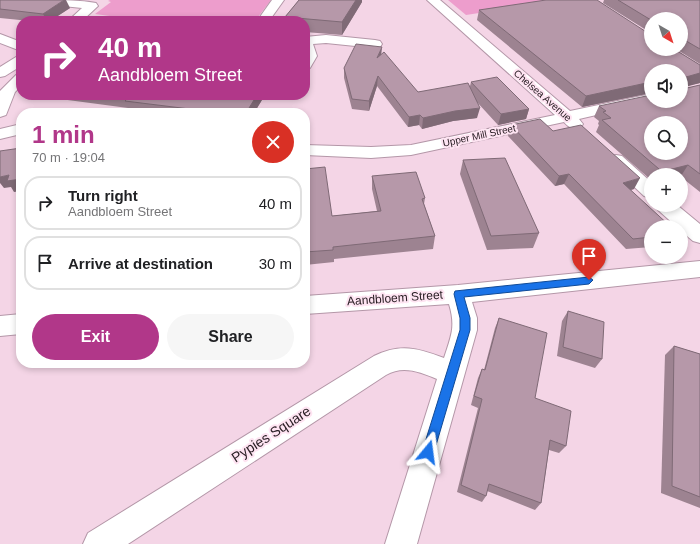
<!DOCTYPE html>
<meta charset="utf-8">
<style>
body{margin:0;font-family:Arial,sans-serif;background:#f6f6f6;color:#202124;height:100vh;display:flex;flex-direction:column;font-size:15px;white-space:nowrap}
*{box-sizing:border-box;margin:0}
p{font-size:13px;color:#757577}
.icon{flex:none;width:22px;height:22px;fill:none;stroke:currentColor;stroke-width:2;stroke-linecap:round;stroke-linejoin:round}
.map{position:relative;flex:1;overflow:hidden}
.drawer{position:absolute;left:16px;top:108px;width:294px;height:260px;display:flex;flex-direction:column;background:#fff;border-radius:16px;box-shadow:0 2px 6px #0003}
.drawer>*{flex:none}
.top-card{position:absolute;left:16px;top:16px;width:294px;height:84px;border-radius:16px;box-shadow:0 2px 6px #0003;background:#b13789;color:#fff;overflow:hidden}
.needle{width:26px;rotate:141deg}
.tools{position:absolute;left:644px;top:12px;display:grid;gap:8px}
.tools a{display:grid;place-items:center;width:44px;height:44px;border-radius:50%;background:#fff;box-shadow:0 2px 6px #0003;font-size:20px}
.pin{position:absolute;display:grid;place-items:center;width:34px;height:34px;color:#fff;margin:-41px -17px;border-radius:50% 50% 50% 0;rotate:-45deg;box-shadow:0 0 4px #0007}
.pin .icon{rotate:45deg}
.me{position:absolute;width:44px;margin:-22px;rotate:16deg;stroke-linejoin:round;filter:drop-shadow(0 0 3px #0008)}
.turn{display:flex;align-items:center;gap:14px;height:84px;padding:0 16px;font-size:18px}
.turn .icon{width:52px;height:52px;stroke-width:2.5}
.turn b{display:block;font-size:28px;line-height:34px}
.round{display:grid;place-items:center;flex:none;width:42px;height:42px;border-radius:21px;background:#f6f6f6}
.summary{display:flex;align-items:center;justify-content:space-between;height:68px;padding:0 16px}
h1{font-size:24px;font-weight:600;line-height:30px;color:#b13789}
.button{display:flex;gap:8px;margin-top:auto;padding:8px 16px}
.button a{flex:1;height:46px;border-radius:24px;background:#b13789;color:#fff;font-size:16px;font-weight:600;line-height:46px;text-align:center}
.button a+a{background:#f6f6f6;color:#202124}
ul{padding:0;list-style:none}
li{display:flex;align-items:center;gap:12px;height:54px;margin:0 8px 6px;padding:0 8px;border:2px solid #e0e0e0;border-radius:16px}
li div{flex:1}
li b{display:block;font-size:15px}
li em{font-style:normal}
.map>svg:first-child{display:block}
</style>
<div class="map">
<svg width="700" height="544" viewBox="0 0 700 544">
<rect width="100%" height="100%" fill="#f4d5e6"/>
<g fill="#ed9dcc">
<polygon points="110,0 271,0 255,21 146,21 95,14 111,2 108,1"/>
<polygon points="448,0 565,0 466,15"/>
</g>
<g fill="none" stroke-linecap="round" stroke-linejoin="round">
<defs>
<g id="minor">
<path d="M48,0C64,0 80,0 96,3L98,6L82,21H68L82,8L53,5L49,3Z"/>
<polygon points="272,0 284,0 269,21 257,21"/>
<path d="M427,0H440L570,111L651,94V101H657L579,119L583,124L581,127C573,129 569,128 564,122L411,155L371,158L305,155V145L371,147L411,145L555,115Z"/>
<polygon points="0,34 21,42 21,51 0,43"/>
<polygon points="326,35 375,40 380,41 382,44 380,47 375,48 326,43 313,44 317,56 310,68 305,69 305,37"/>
<polygon points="21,56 21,66 5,76 0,77 0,67 16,57"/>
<polygon points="21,74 21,86 15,92 6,115 0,117 0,91 16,75"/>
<polygon points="21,124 21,134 0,139 0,129"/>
<polygon points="616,155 622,156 651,182 651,198 644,196 610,164 607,160 610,156"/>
<polygon points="655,205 677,205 700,224 700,243 693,241 681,231 681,227 677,227 658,210"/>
<path d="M700,261V277L472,302L477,318V330L417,544H385L437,379C420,372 403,365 386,375L128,544H83L88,533L374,356C400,343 418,348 444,358C451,336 456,327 449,304L305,314V296L458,285Z"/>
<polygon points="21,314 21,334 0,336 0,316"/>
</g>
</defs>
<use href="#minor" stroke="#b497a8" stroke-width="2"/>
<use href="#minor" fill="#fff" fill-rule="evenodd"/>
</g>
<g fill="#9d8391">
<polygon points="0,0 70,8 50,21 30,21 0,18"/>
<polygon points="299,0 362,0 362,2 342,35 305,32 305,21 286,21 285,17"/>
<polygon points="604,0 700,0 700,64 676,49 681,49 681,19 651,19 651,33 603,3"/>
<polygon points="479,10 650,34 700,65 700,83 686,86 687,88 700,85 700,192 681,177 681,175 651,175 651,180 596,132 599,125 598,124 599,121 594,117 599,106 681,101 651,71 651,93 582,107 477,20"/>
<polygon points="381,55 418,92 470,86 471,82 529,109 526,119 498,125 476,101 477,118 453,121 422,129 419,125 408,127 377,86 369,111 352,109 344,78 344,68"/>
<polygon points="44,95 265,95 254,113 146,113 129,111 128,108 45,97"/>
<polygon points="511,125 553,131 634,189 631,190 651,227 651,247 626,249 564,184 555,186 508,136"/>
<polygon points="463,160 539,233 533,248 487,250 460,174"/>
<polygon points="305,169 332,216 377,211 372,189 372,176 425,198 424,204 435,236 433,249 334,259 334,262 305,265"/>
<polygon points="568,311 602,359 595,368 557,356 562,321"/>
<polygon points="499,318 535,398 566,446 559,453 549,450 541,503 535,510 487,491 486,496 482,502 457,492 478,408 471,405 478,378 482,369 484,370 495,328"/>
<polygon points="674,346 700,354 700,508 661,493 665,355"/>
</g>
<g fill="#7f6a76">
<polygon points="64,0 66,0 70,8 50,21 47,21 43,14"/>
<polygon points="356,0 362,0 362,2 342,35 342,22"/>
<polygon points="382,47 381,57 377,58"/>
<polygon points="700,73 700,83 681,88 686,77"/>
<polygon points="378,76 377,86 369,111 369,101"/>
<polygon points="651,82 651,93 582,107 586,96"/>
<polygon points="257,95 265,95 254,113 246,113"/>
<polygon points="480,108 477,118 453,121 422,129 423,118 455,111"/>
<polygon points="529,109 526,119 498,125 501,114"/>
<polygon points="420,115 419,125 408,127 409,117"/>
<polygon points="688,165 681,176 681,175 658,175 660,172"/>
<polygon points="569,174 564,184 555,186 559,176"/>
<polygon points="9,175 21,179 21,191 14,192 11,187 4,188 0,183 0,177"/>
<polygon points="640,178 634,189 617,193 623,183"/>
</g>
<g fill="#b698a9" stroke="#7f6a76" fill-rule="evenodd">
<polygon points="0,0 64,0 43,14 0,9"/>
<polygon points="299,0 356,0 342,22 285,17"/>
<path d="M546,0H597L651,35V49H674L700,65V73L686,77L687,88L700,85V174L688,165L660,172L659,169L602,120L611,118L603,112L606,111L599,106L651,95V101H681V71H651V82L586,96L479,10ZM651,123H681V153H651Z"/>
<polygon points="618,0 700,0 700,49 681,38 681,19 651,19 651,20"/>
<polygon points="356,44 382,47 377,58 384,52 418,92 468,83 480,108 455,111 423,118 420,115 409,117 378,76 369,101 352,99 344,68"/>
<polygon points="497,77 529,109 501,114 471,82"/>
<polygon points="104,95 257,95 246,113 222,113 125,101 128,98"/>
<polygon points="540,119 553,131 581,125 640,178 623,183 671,227 651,227 651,237 633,239 569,174 559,176 511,125"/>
<polygon points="21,148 21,179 7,181 9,175 0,177 0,151"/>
<polygon points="505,158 539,233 491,236 463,160"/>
<polygon points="325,167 332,216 381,211 372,176 416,172 425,198 422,199 435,236 333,247 333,250 305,252 305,169"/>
<polygon points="568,311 604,322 602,359 563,347"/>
<polygon points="499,318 547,333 535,398 571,411 566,446 550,440 541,503 489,484 486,496 461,485 482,399 474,396 482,369 485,370"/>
<polygon points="674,346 700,354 700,497 672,486"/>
</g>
<polygon fill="#1a73e8" stroke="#114b97" points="589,277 593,280 589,284 464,297 470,318 470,330 434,452 432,456 428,458 424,456 422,452 460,330 460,318 454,294 455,291"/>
<g text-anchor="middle" stroke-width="4" stroke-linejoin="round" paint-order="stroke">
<g font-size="10" fill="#2b2026" stroke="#fee4f2">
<text transform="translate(543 95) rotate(41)" y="4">Chelsea Avenue</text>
<text transform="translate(479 135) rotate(-12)" y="4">Upper Mill Street</text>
</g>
<g font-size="12" fill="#2b2026" stroke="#fee4f2">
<text transform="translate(395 298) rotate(-4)" y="4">Aandbloem Street</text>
</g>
<g font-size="14" fill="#2b2026" stroke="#fee4f2">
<text transform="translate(271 434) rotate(-33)" y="5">Pypies Square</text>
</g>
</g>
</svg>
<div class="tools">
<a><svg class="needle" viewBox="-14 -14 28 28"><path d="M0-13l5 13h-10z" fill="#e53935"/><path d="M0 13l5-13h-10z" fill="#757577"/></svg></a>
<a><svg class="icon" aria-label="sound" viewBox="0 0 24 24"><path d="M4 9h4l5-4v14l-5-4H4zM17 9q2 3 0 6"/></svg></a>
<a><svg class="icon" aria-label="search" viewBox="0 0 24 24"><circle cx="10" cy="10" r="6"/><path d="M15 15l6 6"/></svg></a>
<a>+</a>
<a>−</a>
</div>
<div class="pin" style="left:589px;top:280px;background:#d93025"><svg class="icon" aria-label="arrive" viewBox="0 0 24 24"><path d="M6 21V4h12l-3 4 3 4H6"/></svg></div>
<svg class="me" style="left:428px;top:452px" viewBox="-20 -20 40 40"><path d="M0-17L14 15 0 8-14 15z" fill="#1a73e8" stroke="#fff" stroke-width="4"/></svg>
<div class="top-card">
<div class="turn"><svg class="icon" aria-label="right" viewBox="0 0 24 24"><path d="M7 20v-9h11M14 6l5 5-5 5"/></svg><div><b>40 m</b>Aandbloem Street</div></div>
</div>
<section class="drawer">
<div class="summary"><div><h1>1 min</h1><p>70 m · 19:04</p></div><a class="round" style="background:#d93025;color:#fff"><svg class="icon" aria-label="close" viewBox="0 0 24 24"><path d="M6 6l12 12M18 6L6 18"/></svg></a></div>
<ul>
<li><svg class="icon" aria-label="right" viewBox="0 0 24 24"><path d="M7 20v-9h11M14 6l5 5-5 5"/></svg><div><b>Turn right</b><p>Aandbloem Street</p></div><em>40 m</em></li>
<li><svg class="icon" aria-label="arrive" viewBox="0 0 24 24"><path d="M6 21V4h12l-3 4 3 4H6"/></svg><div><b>Arrive at destination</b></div><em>30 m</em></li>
</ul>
<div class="button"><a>Exit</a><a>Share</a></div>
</section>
</div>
